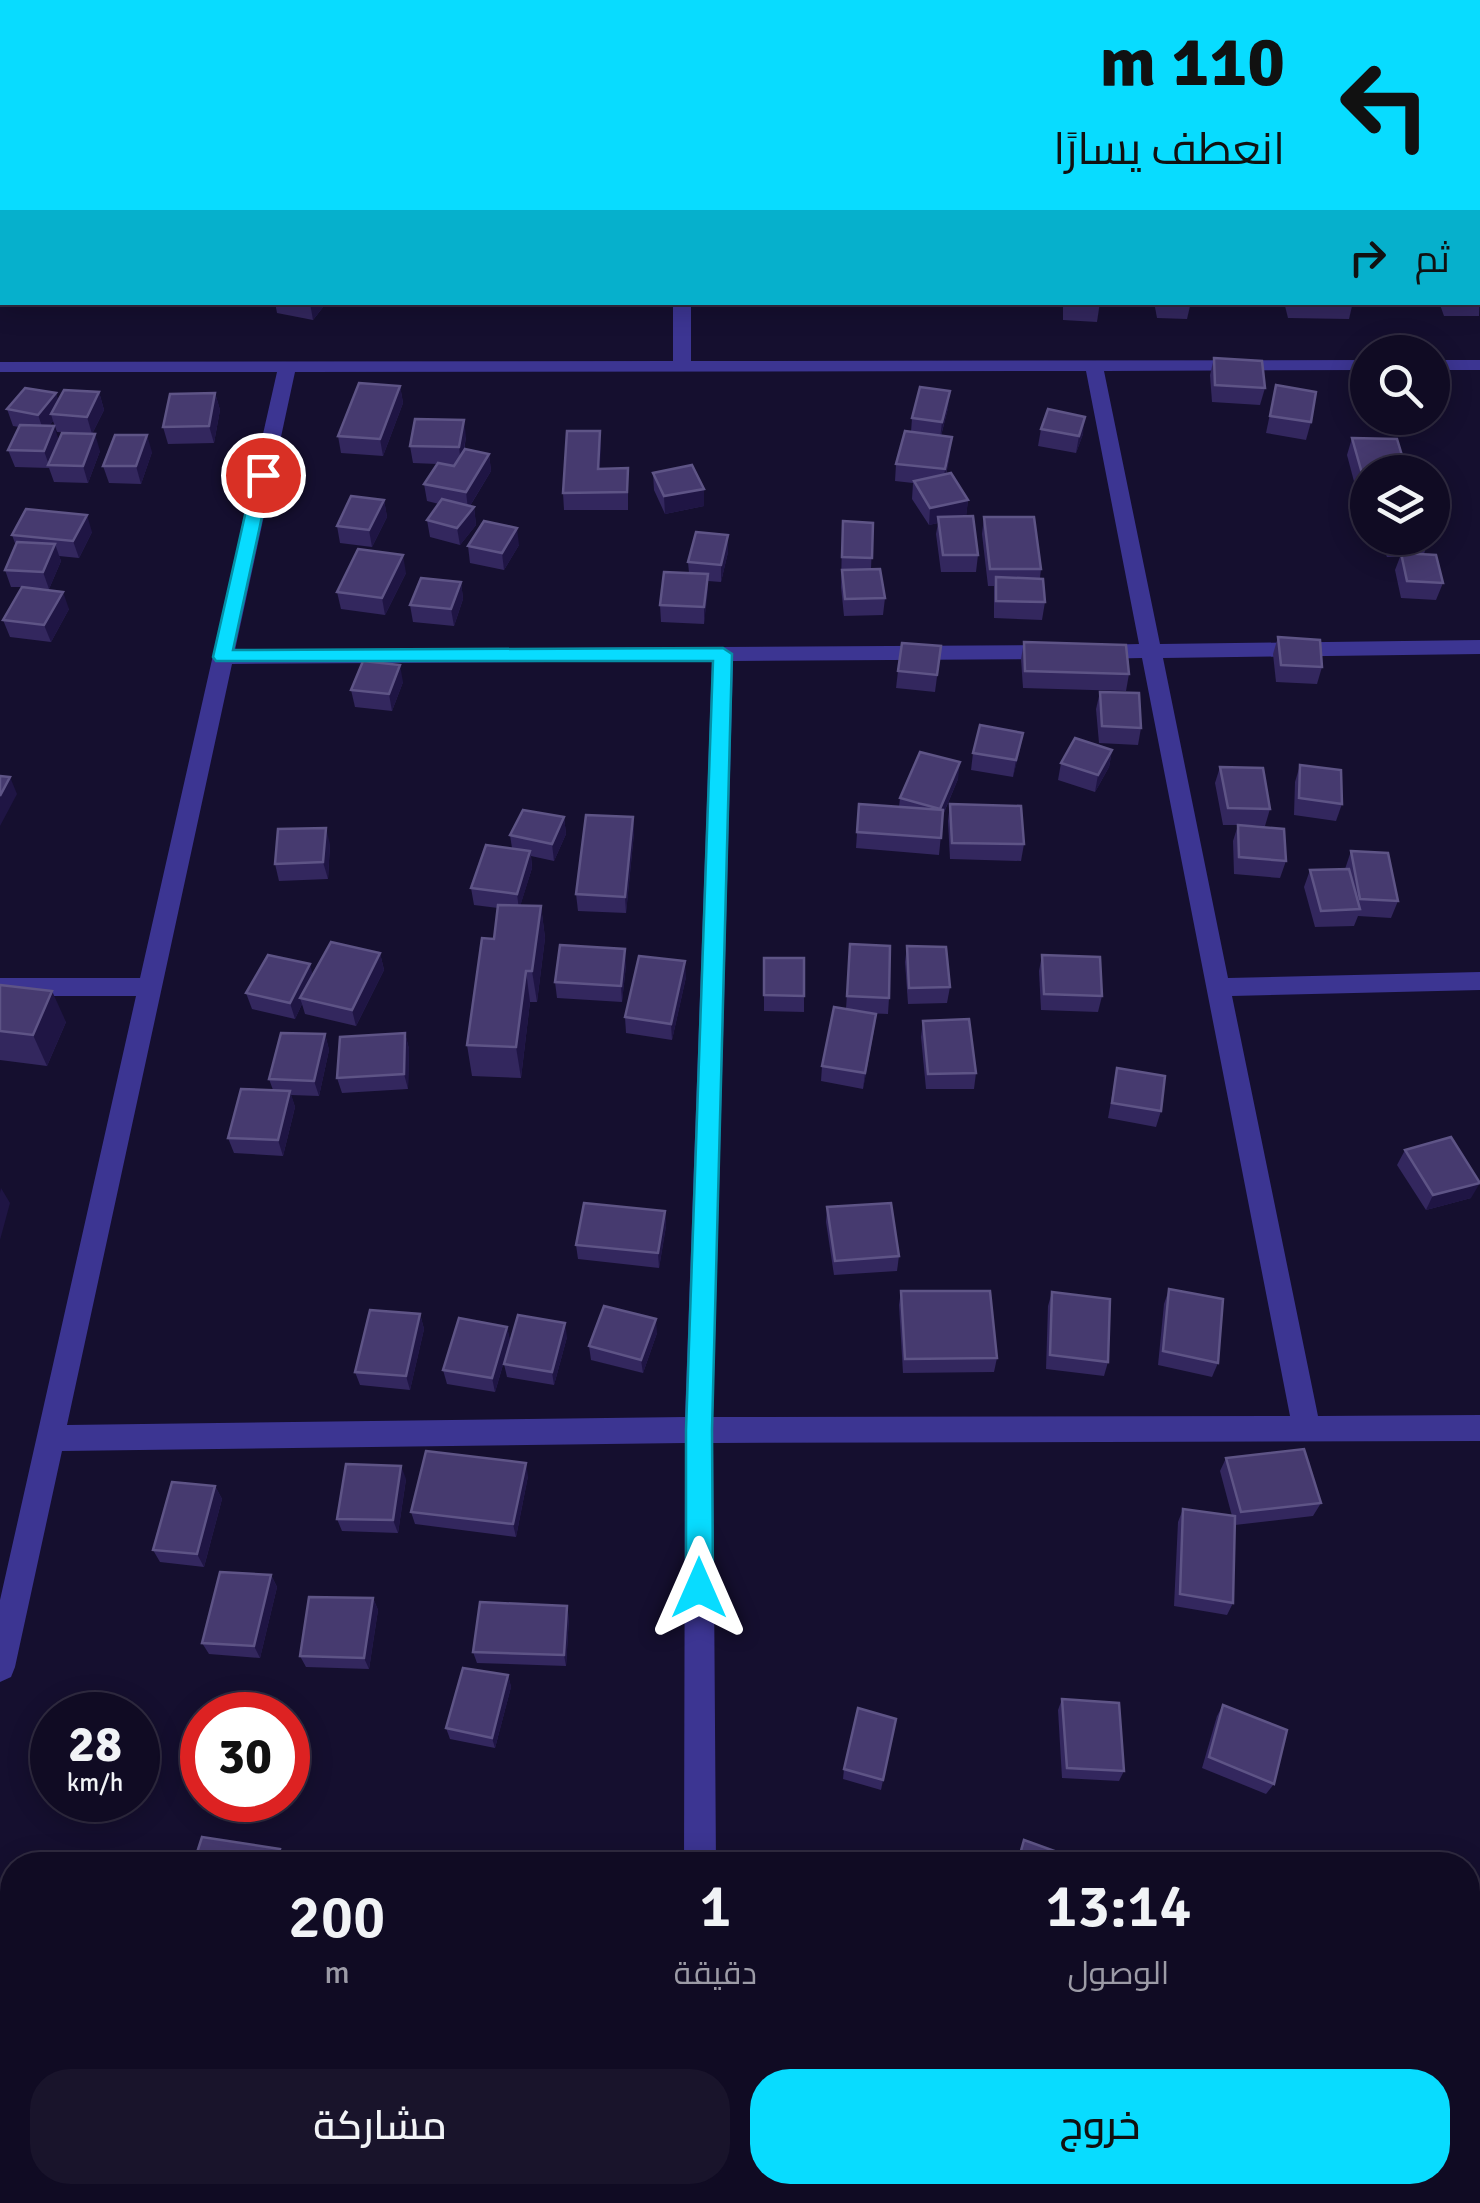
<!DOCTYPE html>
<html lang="ar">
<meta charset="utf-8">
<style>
body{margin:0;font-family:Signika,Cairo,sans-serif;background:#19142b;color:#f1f3f6;direction:rtl;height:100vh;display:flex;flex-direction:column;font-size:38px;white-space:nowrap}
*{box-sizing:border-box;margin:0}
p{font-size:32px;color:#9c9ba6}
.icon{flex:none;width:55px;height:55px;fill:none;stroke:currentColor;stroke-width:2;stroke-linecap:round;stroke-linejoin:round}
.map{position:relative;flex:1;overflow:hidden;direction:ltr}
.details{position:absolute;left:0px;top:1852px;width:1480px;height:352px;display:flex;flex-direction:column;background:#100b23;border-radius:40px 40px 0 0;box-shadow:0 5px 25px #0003,0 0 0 2px #302b41;direction:rtl}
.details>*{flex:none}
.top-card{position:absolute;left:0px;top:0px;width:1480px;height:305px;box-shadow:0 5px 25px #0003,0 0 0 2px #302b41;direction:rtl;background:#08dcff;color:#111;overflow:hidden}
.buttons{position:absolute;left:1350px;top:335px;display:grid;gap:20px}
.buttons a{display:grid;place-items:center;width:100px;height:100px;border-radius:50%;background:#100b23;box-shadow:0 5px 25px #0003,0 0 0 2px #302b41;font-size:50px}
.speed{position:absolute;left:30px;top:1692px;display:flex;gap:20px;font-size:50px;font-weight:700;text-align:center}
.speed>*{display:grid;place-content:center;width:130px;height:130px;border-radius:50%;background:#100b23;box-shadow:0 5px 25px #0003,0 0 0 2px #302b41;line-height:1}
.speed small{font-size:25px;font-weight:400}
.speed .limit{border:15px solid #d22;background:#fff;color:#111}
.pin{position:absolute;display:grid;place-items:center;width:85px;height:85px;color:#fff;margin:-42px;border:5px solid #fff;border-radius:50%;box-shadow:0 2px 10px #0007}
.me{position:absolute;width:110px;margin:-55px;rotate:0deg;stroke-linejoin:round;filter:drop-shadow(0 0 8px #0008)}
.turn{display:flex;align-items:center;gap:35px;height:210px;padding:0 30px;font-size:45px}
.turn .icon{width:130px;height:130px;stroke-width:2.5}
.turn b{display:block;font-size:70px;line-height:85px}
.then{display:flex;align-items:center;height:95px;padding:0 30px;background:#0003;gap:20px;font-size:38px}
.eta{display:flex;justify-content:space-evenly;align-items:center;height:170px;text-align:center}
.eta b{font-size:60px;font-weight:600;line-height:70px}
.button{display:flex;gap:20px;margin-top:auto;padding:20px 30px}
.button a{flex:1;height:115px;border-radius:40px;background:#08dcff;color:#111;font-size:40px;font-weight:600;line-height:115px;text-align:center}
.button a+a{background:#19142b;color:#f1f3f6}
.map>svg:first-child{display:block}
</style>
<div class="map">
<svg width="1480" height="2203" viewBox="0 0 1480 2203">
<rect width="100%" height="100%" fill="#150f2f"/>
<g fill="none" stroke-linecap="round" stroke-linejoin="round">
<g fill="#3c3592" fill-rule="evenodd">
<rect x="683" y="0" width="14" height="2"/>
<rect x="1003" y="0" width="14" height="2"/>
<polygon points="1323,0 1337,0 1338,2 1324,2"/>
<rect x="0" y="134" width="2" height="10"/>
<path d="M673,302H691V361L1368,360V370L1104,371L1160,644L1480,640V654L1163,658L1228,978L1480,972V990L1232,996L1318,1416L1480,1415V1441L713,1443L716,1865H684L685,1443L62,1451L15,1667L11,1677L0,1682V1600L136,996H0V978H140L277,372H0V362L673,361ZM1086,371L1139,644L1095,645L1085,652L1095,659L1142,658L1290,1416L713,1417L733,661L1055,659L1065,652L1055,645L235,650L295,372ZM712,661L685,1417L67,1425L232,664Z"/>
<rect x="1432" y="360" width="48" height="10"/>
<polygon points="1468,2048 1480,2049 1480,2083 1468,2082"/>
<rect x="675" y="2192" width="36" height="11"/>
</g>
</g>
<g fill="#33275e">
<polygon points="169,0 209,0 208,2 170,2"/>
<polygon points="397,0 429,0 428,2 398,2"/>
<polygon points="492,0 549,0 550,2 492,2"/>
<polygon points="896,0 933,0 932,2 896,2"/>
<polygon points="1213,0 1252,0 1252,2"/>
<rect x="1478" y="143" width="2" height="37"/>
<polygon points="1478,252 1480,273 1478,280 1480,287 1479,316 1444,316 1439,302 1478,302"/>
<polygon points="275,302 327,302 313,320 277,313"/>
<polygon points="1063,302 1100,302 1097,322 1063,320"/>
<polygon points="1154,302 1191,302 1187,319 1157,318"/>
<polygon points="1284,302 1353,302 1349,319 1288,318"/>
<polygon points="1214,358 1265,388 1260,405 1212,402 1210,375"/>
<polygon points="1276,385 1311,422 1306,440 1266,433"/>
<polygon points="400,386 403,403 383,456 341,453 338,436"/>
<polygon points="99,392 104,410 92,434 57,432 53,421 49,426 59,440 100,451 88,483 54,482 49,468 15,467 8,450 19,427 13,426 7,409 56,393 58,401"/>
<polygon points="215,393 220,410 214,443 168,444 163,427"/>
<polygon points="948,408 941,436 950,454 946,475 968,500 966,516 978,555 976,572 941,572 936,534 938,523 929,525 912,499 913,483 895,481 896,464 911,432 912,418"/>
<polygon points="1041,429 1083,434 1076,453 1038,446"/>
<polygon points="600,431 600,469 628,468 628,510 564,510 563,493"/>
<polygon points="466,437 464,451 489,454 491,471 470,506 474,507 476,525 460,545 430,537 427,520 439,504 427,501 424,484 437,464 413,463 410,446"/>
<polygon points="1352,438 1368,472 1368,508 1361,508 1347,455"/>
<polygon points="152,452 141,484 109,483 103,466"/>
<polygon points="653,473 704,489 704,506 665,514 654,490"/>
<polygon points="384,500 387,517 372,547 340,543 337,526"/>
<polygon points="984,517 1041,569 1040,578 1045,602 1042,620 994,618 994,586 988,586 982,534"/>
<polygon points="873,523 871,569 885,598 883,615 844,616 841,587 842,539"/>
<polygon points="92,532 79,558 59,556 61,561 49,589 25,588 69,609 51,642 10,637 3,620 22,587 11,587 5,570 16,546 12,535"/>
<polygon points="1379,538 1429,538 1424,554 1443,583 1436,600 1401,598 1395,570 1400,557 1387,557"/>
<polygon points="519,545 504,570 470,563 468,546"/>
<polygon points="728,552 721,582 708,581 704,624 661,622 660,605 689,573 688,562"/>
<polygon points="406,573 385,615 341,609 337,592"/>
<polygon points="461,582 463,599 454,626 413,622 410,605"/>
<polygon points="1278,637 1322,667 1317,684 1276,682 1273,654"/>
<polygon points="1024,642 1129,674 1126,691 1023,688 1021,659"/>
<polygon points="941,646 935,692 896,688 898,671"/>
<polygon points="403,682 392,711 355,707 351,690"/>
<polygon points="1100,692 1141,728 1138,745 1099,743 1096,709"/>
<polygon points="1023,733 1013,777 971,770 973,753"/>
<polygon points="1112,750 1109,767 1095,792 1058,780 1061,763"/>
<polygon points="1300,765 1342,804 1336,821 1294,815 1295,782"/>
<polygon points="1220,767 1270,809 1265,826 1242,825 1286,861 1280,878 1234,874 1233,841 1238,825 1223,825 1215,783"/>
<polygon points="958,779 943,815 939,855 856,848 859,804 899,807 900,798"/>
<polygon points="950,804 1024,844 1021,861 950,859 948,821"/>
<polygon points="564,817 566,834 554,861 531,856 532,868 520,906 541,906 545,938 537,1002 530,1002 521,1078 472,1076 467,1045 494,939 498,908 474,905 471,888 512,848 510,835"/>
<polygon points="633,817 634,833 626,913 578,911 576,894"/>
<polygon points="330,844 328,879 279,881 275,864"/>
<polygon points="1351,851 1398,901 1391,918 1358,916 1354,926 1315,927 1304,887 1310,870 1345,869"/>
<polygon points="850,944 889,998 888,1014 866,1013 874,1030 863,1089 821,1081 822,1066 846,1009"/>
<polygon points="907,946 950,987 947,1003 908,1004 905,962"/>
<polygon points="380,953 384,970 356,1026 305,1014 302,1004 295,1019 252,1009 246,993 313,975"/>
<polygon points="1042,955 1102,996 1098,1012 1041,1010 1039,971"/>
<polygon points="764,958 804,996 804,1012 764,1011"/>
<polygon points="626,965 622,1002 557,998 555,982"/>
<polygon points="686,977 672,1040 626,1033 625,1017"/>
<polygon points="0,985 66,1022 47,1066 0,1060"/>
<polygon points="923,1021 976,1073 974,1089 926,1089 921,1037"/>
<polygon points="405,1033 409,1049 408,1089 342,1093 337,1078"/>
<polygon points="325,1034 329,1050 319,1096 291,1095 295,1107 283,1156 234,1153 228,1138 273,1090 269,1079"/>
<polygon points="1117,1068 1161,1111 1156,1127 1108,1118"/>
<polygon points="1405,1150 1471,1198 1426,1210 1397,1165"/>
<polygon points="827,1207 899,1256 897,1271 834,1275 826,1222"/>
<polygon points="665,1211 666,1226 659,1268 578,1259 576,1245"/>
<polygon points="1169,1289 1218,1363 1212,1377 1158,1365 1164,1304"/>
<polygon points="901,1291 997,1358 994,1372 903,1373 899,1305"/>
<polygon points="1052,1292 1108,1362 1104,1376 1046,1369 1048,1306"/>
<polygon points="420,1314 424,1329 410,1390 360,1385 355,1372"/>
<polygon points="507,1327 510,1341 495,1392 447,1384 443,1370"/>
<polygon points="657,1333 643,1373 591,1360 589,1346"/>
<polygon points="567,1337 554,1385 507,1377 504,1364"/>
<polygon points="1226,1458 1321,1503 1313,1516 1235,1525 1233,1603 1227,1615 1174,1606 1178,1522 1183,1509 1232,1516 1220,1471"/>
<polygon points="528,1476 516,1537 415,1524 411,1512"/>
<polygon points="406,1479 398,1533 342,1531 337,1519"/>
<polygon points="215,1486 222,1499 204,1567 160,1562 153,1550"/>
<polygon points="271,1575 277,1587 260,1658 209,1654 202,1643"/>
<polygon points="373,1598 378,1610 369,1669 306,1667 300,1656"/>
<polygon points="569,1617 566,1666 477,1663 473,1652"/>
<polygon points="508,1675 511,1687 495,1748 450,1739 446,1728"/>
<polygon points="1062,1699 1124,1771 1119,1781 1062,1778 1058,1710"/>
<polygon points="1223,1705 1274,1784 1266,1794 1202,1768 1217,1716"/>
<polygon points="896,1719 881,1790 843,1779 844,1769"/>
<polygon points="855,2192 947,2192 947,2196 944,2201"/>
<rect x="1216" y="2192" width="75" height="11"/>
</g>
<g fill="#1f1544">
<polygon points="327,302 313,320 310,303"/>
<polygon points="400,386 403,403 383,456 380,439"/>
<polygon points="950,391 948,408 940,439 942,422"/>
<polygon points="99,392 104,410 92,434 87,417"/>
<polygon points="56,393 61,410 51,414 53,421 44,432 38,415"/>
<polygon points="215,393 220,410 214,443 209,426"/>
<polygon points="1085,417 1083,434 1076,453 1079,436"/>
<polygon points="464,420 466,437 461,464 459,447"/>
<polygon points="54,426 60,443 49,465 44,451"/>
<polygon points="600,431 601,448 599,486 598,469"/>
<polygon points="95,434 100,451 88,483 83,466"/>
<polygon points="147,435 152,452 141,484 136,466"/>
<polygon points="952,437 950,454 943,486 945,469"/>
<polygon points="489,454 491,471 468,509 466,492"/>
<polygon points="704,489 704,506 665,514 664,496"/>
<polygon points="384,500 387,517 372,547 369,530"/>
<polygon points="968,500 966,517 938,517 938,523 929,525 930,508"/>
<polygon points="474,507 476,525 460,545 457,528"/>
<polygon points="87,515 92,532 79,558 73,541"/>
<polygon points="517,528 519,545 504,570 502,553"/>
<polygon points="728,535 728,552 721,582 721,565"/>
<polygon points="55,544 61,561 49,589 43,572"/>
<polygon points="403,555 406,573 385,615 382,598"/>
<polygon points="708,574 708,591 704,624 704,607"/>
<polygon points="461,582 463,599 454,626 451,609"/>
<polygon points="63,592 69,609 51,642 44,625"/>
<polygon points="400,665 403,682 392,711 389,694"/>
<polygon points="1023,733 1020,750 1013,777 1016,760"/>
<polygon points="1112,750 1109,767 1095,792 1098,775"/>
<polygon points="960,762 958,779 938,826 940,809"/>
<polygon points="10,777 17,794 0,826 0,796"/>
<polygon points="564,817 566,834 554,861 552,844"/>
<polygon points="633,817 634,833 626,913 625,897"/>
<polygon points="326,828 330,844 328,879 323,862"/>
<polygon points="530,851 532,868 519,910 517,894"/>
<polygon points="541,906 545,938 537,1002 532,971"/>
<polygon points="625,949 626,965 622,1002 621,986"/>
<polygon points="380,953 384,970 356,1026 352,1010"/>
<polygon points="685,961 686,977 672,1040 671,1024"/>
<polygon points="310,964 314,980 300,998 302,1004 295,1019 290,1003"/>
<polygon points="526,971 530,1002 521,1078 516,1047"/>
<polygon points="52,991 66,1022 47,1066 33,1035"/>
<polygon points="876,1014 874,1030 863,1089 865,1073"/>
<polygon points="405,1033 409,1049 408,1089 404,1074"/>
<polygon points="325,1034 329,1050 319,1096 314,1081"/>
<polygon points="290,1091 295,1107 283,1156 278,1140"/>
<polygon points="1480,1183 1471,1198 1426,1210 1433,1195"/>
<polygon points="1,1188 10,1203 0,1240 0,1193"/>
<polygon points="665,1211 666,1226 659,1268 658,1253"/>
<polygon points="420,1314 424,1329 410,1390 406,1376"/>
<polygon points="656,1319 657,1333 643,1373 641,1360"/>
<polygon points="565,1323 567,1337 554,1385 552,1372"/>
<polygon points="507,1327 510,1341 495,1392 492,1378"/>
<polygon points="526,1463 528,1476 516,1537 513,1524"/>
<polygon points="401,1466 406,1479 398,1533 393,1520"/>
<polygon points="215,1486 222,1499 204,1567 197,1554"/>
<polygon points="271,1575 277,1587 260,1658 254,1646"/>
<polygon points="373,1598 378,1610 369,1669 364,1658"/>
<polygon points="567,1606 569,1617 566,1666 564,1655"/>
<polygon points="508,1675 511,1687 495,1748 492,1738"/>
<polygon points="280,1849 287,1858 285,1865 276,1865"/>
<polygon points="386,2192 393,2192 389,2203 381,2203"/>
</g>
<g fill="#463a6f" stroke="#5e5486" stroke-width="2.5">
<polygon points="519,0 548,0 546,2 517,2"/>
<polygon points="1478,143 1480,143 1480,164 1478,163"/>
<polygon points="1478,252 1480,253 1480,274 1478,273"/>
<polygon points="1478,280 1480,287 1480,299 1478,299"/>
<polygon points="1100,302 1100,305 1066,302"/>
<polygon points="1214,358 1262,361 1265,388 1215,385"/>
<polygon points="359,383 400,386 380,439 338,436"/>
<polygon points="1276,385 1316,392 1311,422 1270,416"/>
<polygon points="920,387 950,391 942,422 912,418"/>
<polygon points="25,388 56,393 38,415 7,409"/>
<polygon points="64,390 99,392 87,417 51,414"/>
<polygon points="215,393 209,426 163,427 170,394"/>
<polygon points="1048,409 1085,417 1079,436 1041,429"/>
<polygon points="415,419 464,420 459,447 410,446"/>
<polygon points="20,425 54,426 44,451 8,450"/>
<polygon points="567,431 600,431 598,469 628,468 627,492 563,493"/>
<polygon points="905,431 952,437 945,469 896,464"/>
<polygon points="62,433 95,434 83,466 48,465"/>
<polygon points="115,435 147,435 136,466 103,466"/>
<polygon points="1352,438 1397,439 1407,472 1368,472 1367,491"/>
<polygon points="465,449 489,454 466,492 424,484 438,463 454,466"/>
<polygon points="692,465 704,489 664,496 653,473"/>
<polygon points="951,473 968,500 930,508 914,481"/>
<polygon points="351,496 384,500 369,530 337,526"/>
<polygon points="442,499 474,507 457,528 427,520"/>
<polygon points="26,509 87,515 73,541 12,535"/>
<polygon points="973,516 978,555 943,555 938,517"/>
<polygon points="984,517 1034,517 1041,569 990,569"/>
<polygon points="484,521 517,528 502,553 468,546"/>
<polygon points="843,521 873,523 872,558 842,557"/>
<polygon points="696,532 728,535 721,565 688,562"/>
<polygon points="1391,538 1429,538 1429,539 1392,540"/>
<polygon points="17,542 55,544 43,572 5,570"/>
<polygon points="358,549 403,555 382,598 337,592"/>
<polygon points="1401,553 1436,555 1443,583 1407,581"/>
<polygon points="880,569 885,598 845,599 842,570"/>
<polygon points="664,572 708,574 704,607 660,605"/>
<polygon points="996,577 1043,579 1045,602 996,601"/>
<polygon points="421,578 461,582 451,609 410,605"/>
<polygon points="22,587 63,592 44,625 3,620"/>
<polygon points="1278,637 1320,640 1322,667 1281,665"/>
<polygon points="1024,642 1126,645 1129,674 1025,671"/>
<polygon points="902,643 941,646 937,675 898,671"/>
<polygon points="363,661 400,665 389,694 351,690"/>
<polygon points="1100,692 1139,693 1141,728 1102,726"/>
<polygon points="980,725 1023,733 1016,760 973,753"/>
<polygon points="1075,738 1112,750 1098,775 1061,763"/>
<polygon points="920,752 960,762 940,809 900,798"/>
<polygon points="1300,765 1341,770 1342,804 1299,798"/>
<polygon points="1220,767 1263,768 1270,809 1228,808"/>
<polygon points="0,776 10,777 0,796"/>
<polygon points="859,804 943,810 941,838 857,832"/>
<polygon points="950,804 1021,806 1024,844 952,843"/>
<polygon points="523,810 564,817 552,844 510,835"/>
<polygon points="586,815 633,817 625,897 576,894"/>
<polygon points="1238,825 1284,829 1286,861 1239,857"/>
<polygon points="326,828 323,862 275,864 278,829"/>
<polygon points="486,845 530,851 517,894 471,888"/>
<polygon points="1351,851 1388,853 1398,901 1360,899"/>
<polygon points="1349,869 1360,909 1321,911 1310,870"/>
<polygon points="498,905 541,906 532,971 526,971 516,1047 467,1045 482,938 494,939"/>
<polygon points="331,942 380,953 352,1010 300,998"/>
<polygon points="850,944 890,946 889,998 847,996"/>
<polygon points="560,945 625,949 621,986 555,982"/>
<polygon points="907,946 946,947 950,987 909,988"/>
<polygon points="268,955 310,964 290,1003 246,993"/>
<polygon points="1042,955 1100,957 1102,996 1044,994"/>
<polygon points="639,956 685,961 671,1024 625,1017"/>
<polygon points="764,958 804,958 804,996 764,995"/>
<polygon points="0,985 52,991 33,1035 0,1031"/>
<polygon points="834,1007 876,1014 865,1073 822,1066"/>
<polygon points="969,1019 976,1073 928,1074 923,1021"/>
<polygon points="281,1033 325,1034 314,1081 269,1079"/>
<polygon points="405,1033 404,1074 337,1078 340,1037"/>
<polygon points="1117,1068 1165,1076 1161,1111 1112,1103"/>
<polygon points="241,1089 290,1091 278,1140 228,1138"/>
<polygon points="1451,1137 1480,1183 1433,1195 1405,1150"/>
<polygon points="584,1203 665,1211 658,1253 576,1245"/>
<polygon points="891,1203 899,1256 835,1261 827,1207"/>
<polygon points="1169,1289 1223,1299 1218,1363 1163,1351"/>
<polygon points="901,1291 990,1291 997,1358 905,1359"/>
<polygon points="1052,1292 1110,1299 1108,1362 1050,1355"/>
<polygon points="604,1306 656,1319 641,1360 589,1346"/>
<polygon points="370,1310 420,1314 406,1376 355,1372"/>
<polygon points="518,1315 565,1323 552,1372 504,1364"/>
<polygon points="459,1318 507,1327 492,1378 443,1370"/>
<polygon points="1304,1449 1321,1503 1241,1512 1226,1458"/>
<polygon points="426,1451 526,1463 513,1524 411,1512"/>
<polygon points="346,1464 401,1466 393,1520 337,1519"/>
<polygon points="172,1482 215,1486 197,1554 153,1550"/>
<polygon points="1183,1509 1235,1516 1233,1603 1180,1594"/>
<polygon points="220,1572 271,1575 254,1646 202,1643"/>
<polygon points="309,1597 373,1598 364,1658 300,1656"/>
<polygon points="480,1602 567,1606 564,1655 473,1652"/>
<polygon points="463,1668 508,1675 492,1738 446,1728"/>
<polygon points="1062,1699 1119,1703 1124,1771 1067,1768"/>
<polygon points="1223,1705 1287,1730 1274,1784 1209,1757"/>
<polygon points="858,1708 896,1719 883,1780 844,1769"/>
<polygon points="202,1837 280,1849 276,1865 193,1865"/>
<polygon points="1024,1840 1085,1862 1084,1865 1017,1865"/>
<polygon points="306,1852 371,1856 370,1865 303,1865"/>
<polygon points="326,2192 386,2192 381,2203 349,2203"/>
<rect x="549" y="2192" width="95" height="11"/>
<polygon points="912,2192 947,2192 947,2196"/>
<rect x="1223" y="2192" width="68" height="11"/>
</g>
<polygon fill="#08dcff" stroke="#058fa6" stroke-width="2.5" points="263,470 271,475 233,650 723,648 732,654 712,1430 713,1588 709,1597 699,1601 690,1597 686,1588 686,1430 713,661 216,661 213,657 254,475"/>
</svg>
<div class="buttons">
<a><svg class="icon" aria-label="search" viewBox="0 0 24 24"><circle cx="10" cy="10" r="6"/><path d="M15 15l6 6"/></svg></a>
<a><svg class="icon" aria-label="layers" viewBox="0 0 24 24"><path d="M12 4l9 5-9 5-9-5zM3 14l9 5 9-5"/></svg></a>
</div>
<div class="speed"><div>28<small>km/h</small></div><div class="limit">30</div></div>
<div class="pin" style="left:263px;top:475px;background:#d93025"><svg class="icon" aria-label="arrive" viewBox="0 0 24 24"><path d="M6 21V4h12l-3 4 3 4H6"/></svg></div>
<svg class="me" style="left:699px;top:1588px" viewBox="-20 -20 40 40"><path d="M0-17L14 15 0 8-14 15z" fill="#08dcff" stroke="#fff" stroke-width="4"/></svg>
<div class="top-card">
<div class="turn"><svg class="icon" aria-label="left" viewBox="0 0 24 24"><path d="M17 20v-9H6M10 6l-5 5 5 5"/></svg><div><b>110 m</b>انعطف يسارًا</div></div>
<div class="then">ثم<svg class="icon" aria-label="right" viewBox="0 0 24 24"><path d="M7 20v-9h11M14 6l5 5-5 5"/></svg></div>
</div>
<section class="details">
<div class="eta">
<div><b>13:14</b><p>الوصول</p></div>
<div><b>1</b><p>دقيقة</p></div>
<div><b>200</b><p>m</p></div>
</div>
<div class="button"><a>خروج</a><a>مشاركة</a></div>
</section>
</div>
